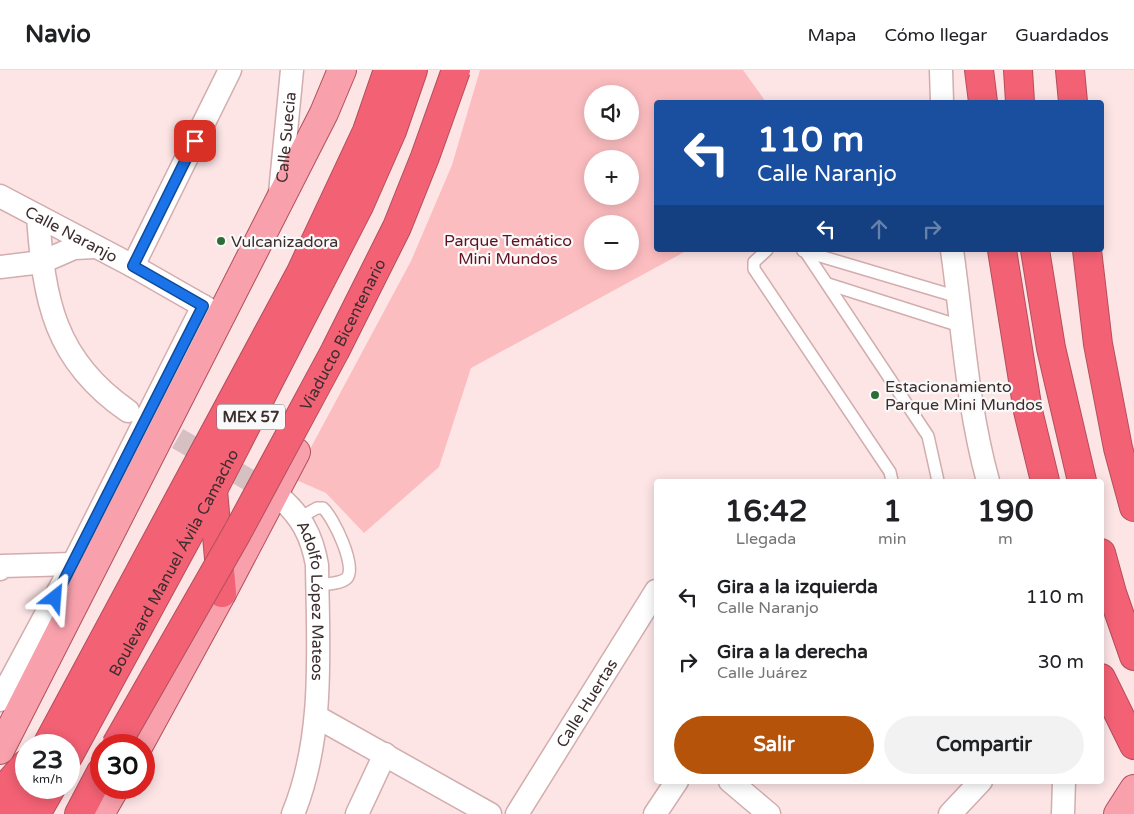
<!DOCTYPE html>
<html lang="es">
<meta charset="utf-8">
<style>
body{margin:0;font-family:"Varela Round",sans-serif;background:#f2f2f2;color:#202124;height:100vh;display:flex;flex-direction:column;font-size:19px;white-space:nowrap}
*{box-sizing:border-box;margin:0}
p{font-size:16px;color:#757577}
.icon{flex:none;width:28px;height:28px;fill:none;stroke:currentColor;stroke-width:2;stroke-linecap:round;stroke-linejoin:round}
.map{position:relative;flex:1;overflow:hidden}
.sheet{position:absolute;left:654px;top:409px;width:450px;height:305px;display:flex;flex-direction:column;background:#fff;border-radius:5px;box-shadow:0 2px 12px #0003}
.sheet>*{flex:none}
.banner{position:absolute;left:654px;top:30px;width:450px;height:152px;border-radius:5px;box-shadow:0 2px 12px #0003;background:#1a4fa0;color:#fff;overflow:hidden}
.controls{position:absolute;left:584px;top:15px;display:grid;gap:10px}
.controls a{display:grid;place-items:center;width:55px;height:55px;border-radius:50%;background:#fff;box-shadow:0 2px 12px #0003;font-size:25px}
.speed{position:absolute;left:15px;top:664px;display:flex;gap:10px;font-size:25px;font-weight:700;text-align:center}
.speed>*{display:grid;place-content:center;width:65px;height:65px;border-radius:50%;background:#fff;box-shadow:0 2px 12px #0003;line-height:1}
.speed small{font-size:12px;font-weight:400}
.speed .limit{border:8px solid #d22;background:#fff;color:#111}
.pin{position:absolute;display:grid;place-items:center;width:42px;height:42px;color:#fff;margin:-21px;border-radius:10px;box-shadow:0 2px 8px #0006}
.me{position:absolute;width:55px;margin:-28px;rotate:28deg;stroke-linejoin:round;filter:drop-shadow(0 0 4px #0008)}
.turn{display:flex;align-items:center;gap:18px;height:105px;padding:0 20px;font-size:22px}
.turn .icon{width:65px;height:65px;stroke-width:2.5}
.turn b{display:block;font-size:35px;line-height:42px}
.lanes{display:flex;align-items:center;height:48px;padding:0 20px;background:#0003;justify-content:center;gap:25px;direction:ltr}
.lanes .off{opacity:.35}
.eta{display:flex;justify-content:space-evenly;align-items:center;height:85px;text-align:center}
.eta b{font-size:30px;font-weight:700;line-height:35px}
.primary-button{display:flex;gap:10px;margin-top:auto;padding:10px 20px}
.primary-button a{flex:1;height:58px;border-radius:30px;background:#b45309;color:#fff;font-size:20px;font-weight:700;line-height:58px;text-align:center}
.primary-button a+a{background:#f2f2f2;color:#202124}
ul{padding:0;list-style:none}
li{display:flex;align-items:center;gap:15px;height:65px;padding:0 20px}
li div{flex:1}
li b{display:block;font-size:19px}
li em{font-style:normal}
header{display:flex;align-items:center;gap:30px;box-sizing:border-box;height:70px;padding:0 25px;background:#fff;border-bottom:1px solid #e0e0e0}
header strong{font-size:24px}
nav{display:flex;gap:28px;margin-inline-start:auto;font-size:18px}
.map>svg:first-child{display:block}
</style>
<header>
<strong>Navio</strong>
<nav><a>Mapa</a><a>Cómo llegar</a><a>Guardados</a></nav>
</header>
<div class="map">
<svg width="1134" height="744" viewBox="0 0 1134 744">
<rect width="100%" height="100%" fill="#fde5e6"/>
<path fill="#fcbdc0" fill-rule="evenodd" d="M480,0H743L766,32H656V180H688L471,298L439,397L364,463L326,423L294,409L411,191L452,95ZM592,24H630V61H592ZM592,89H630V126H592ZM592,154H630V191H592Z"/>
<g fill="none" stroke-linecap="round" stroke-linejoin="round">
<polyline stroke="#d6c0c1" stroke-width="22" stroke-dasharray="22 11" stroke-linecap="butt" points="149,352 275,425"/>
<defs>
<g id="lane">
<polyline points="767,180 754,192 754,199 890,402 892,411"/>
<polyline points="803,181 958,227"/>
<polyline points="805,181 928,366 938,411"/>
<polyline points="828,214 960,256"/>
<path d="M299,448L317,438H323C333,447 357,496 347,508C341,514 325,514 317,515"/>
</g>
<g id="street">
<polyline points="941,0 942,32"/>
<path id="s1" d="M280,123L292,0"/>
<path id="s2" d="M0,126L133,196L217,244"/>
<path d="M38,146C44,230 54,290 128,341"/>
<path d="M952,180C963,258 967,335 988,411"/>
<polyline points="133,196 230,0"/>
<polyline points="0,197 42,192 74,178 96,177"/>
<path id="s3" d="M278,426C301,445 312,466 317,495C318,578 325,666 293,744"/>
<polyline points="0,499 2,496 73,494"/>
<polyline points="0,630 73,494 203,236"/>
<polyline points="317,647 490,744"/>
<polyline points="730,711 769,744"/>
<polyline points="357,744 385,684"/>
<path id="s4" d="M517,744L656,521"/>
<polyline points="655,744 677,711"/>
<polyline points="950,744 981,711"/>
<polyline points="1063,744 1064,711"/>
</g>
<g id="primary">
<polyline points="139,675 222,523 296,382"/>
<polyline points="0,680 324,43 342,0"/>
<polyline points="100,744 115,718"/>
<polyline points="1118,744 1134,719"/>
</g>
<g id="highway">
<polyline points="979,0 983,32"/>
<polyline points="1018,0 1020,32"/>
<polyline points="1070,0 1073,32"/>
<polyline points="1002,180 1028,341 1045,411"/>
<polyline points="1035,180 1051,278 1082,411"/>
<polyline points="1087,180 1098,274 1118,378 1134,437"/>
<polyline points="213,420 222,523"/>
<polyline points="1101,483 1112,523 1134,586"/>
<polyline points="1101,608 1134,675"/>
<polyline points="47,675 301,202 367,61 388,0"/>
<path id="s5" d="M69,685L213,420L359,136L392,61L413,0"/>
<polyline points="0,723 26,694"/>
<polyline points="9,744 26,713"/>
<polyline points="36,744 51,718"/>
<polyline points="79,744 101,702"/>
</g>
</defs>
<use href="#lane" stroke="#d2adae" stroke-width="14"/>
<use href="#street" stroke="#d2adae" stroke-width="25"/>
<use href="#primary" stroke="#b34f5c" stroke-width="30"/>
<use href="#highway" stroke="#b34f5c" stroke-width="30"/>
<use href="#lane" stroke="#fff" stroke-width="11"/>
<use href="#street" stroke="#fff" stroke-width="22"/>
<use href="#primary" stroke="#f8a0ac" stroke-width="28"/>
<use href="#highway" stroke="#f36174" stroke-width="28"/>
<defs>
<g id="highway-bridge">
<path id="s6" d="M116,675L237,463L335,281L397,157L425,87L456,0"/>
</g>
</defs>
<use href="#highway-bridge" stroke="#b34f5c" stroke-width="30" stroke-linecap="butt"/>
<use href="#highway-bridge" stroke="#f36174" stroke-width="28"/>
</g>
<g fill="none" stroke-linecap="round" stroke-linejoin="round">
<defs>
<polyline id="route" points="55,528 203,236 133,196 195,71"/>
</defs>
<use href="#route" stroke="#114b97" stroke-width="12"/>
<use href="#route" stroke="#1a73e8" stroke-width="9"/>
</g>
<g fill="#2c6d37" stroke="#f9f9f9" stroke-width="2">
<circle cx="221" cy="171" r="5"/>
<circle cx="875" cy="325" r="5"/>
</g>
<g text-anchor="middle" stroke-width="4.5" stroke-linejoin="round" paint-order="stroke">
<rect fill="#f9f9f9" stroke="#756a6b" stroke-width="1" x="217" y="334.5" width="68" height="25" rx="4"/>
<g font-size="15" font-weight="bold" fill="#3c2d2e">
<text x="251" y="352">MEX 57</text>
</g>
<g font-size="16" fill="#3c2d2e" stroke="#f9f9f9">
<text dy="6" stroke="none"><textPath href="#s1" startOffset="56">Calle Suecia</textPath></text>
<text dy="6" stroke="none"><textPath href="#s2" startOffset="81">Calle Naranjo</textPath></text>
<text dy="6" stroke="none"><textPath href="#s6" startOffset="469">Viaducto Bicentenario</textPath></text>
<text dy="6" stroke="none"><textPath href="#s5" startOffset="219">Boulevard Manuel Ávila Camacho</textPath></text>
<text dy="6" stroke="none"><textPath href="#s3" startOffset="116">Adolfo López Mateos</textPath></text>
<text dy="6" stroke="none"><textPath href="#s4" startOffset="131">Calle Huertas</textPath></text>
</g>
<g font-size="16" fill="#620f20" stroke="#f9f9f9">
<text x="508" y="176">Parque Temático<tspan x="508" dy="18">Mini Mundos</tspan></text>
</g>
<g font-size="16" fill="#3c2d2e" stroke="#f9f9f9" text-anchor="start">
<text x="231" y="177">Vulcanizadora</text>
<text x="885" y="322">Estacionamiento<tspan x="885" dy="18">Parque Mini Mundos</tspan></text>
</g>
</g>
</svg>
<div class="controls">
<a><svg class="icon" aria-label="sound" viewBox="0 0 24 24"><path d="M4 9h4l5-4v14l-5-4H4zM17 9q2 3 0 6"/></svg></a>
<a>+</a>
<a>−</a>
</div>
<div class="speed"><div>23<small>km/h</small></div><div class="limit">30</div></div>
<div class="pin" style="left:195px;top:71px;background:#d93025"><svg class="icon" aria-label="arrive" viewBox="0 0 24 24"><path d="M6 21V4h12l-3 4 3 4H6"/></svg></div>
<svg class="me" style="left:55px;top:528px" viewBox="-20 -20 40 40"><path d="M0-17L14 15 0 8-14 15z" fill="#1a73e8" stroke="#fff" stroke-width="4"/></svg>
<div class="banner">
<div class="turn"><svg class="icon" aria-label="left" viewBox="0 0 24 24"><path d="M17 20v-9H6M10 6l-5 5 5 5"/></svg><div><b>110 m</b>Calle Naranjo</div></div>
<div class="lanes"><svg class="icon" aria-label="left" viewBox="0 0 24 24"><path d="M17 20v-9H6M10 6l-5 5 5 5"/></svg><svg class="icon off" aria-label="ahead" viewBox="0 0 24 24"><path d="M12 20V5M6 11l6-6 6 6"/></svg><svg class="icon off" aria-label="right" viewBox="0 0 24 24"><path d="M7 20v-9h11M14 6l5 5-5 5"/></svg></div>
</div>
<section class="sheet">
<div class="eta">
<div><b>16:42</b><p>Llegada</p></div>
<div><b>1</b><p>min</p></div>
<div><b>190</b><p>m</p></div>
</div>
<ul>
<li><svg class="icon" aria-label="left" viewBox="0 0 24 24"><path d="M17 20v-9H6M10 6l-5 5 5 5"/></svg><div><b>Gira a la izquierda</b><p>Calle Naranjo</p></div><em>110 m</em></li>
<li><svg class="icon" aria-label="right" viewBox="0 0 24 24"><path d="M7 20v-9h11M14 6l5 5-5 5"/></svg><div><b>Gira a la derecha</b><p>Calle Juárez</p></div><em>30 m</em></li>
</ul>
<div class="primary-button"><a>Salir</a><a>Compartir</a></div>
</section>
</div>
